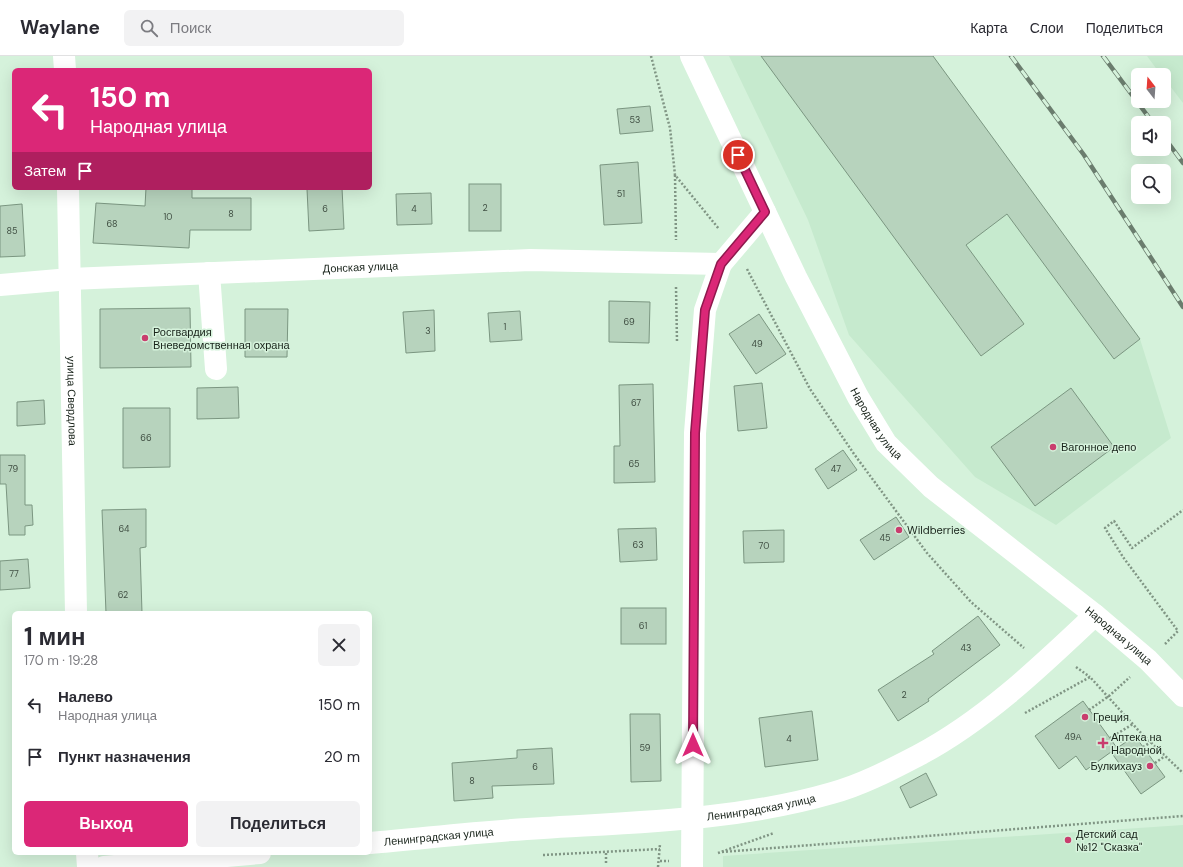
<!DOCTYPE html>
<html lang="ru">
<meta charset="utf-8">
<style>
body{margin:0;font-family:"DM Sans",sans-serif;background:#f2f2f3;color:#2b2b33;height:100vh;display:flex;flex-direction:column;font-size:15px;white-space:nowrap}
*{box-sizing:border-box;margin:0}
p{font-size:13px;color:#7c7c81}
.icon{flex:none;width:22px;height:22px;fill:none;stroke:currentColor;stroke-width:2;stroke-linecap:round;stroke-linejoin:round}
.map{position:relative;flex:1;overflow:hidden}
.drawer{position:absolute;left:12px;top:555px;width:360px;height:244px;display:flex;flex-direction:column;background:#fff;border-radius:6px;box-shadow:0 4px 16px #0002}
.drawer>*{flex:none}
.banner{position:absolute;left:12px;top:12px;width:360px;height:122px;border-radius:6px;box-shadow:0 4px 16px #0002;background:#db2777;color:#fff;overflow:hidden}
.needle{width:26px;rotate:343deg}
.tools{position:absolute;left:1131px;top:12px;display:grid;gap:8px}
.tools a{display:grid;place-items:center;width:40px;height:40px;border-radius:6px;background:#fff;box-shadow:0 4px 16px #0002;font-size:20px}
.pin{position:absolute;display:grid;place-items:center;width:34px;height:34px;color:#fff;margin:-17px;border:2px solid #fff;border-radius:50%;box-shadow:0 1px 4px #0007}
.me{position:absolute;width:44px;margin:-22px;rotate:0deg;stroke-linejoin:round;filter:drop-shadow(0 0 3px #0008)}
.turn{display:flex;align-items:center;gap:14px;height:84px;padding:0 12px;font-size:18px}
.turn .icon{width:52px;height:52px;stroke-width:2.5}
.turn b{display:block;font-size:28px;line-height:34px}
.then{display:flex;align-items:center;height:38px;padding:0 12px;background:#0003;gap:8px;font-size:15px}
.round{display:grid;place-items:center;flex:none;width:42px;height:42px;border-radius:6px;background:#f2f2f3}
.headline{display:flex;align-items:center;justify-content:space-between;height:68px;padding:0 12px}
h1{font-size:24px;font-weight:700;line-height:30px}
.button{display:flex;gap:8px;margin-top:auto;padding:8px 12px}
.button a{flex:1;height:46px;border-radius:6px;background:#db2777;color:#fff;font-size:16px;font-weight:700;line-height:46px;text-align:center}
.button a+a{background:#f2f2f3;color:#2b2b33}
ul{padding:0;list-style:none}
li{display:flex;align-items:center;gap:12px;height:52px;padding:0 12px}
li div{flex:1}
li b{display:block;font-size:15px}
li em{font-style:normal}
header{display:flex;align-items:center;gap:24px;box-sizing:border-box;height:56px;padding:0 20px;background:#fff;border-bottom:1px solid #e1e1e2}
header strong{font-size:19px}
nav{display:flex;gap:22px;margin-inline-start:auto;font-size:14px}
.search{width:280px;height:36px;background:#f2f2f3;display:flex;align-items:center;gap:10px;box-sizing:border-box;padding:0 14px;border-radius:6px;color:#7c7c81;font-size:15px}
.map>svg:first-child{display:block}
</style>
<header>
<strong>Waylane</strong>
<div class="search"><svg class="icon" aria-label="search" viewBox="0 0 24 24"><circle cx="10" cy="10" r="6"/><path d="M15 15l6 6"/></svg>Поиск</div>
<nav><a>Карта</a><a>Слои</a><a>Поделиться</a></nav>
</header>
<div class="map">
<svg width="1183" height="811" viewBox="0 0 1183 811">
<rect width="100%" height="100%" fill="#d5f2db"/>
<g fill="#c6eace">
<polygon points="729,0 933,0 1140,283 1171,382 1056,469 975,421 849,279 808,164"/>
<polygon points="1147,0 1183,0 1183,47 1164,22 1164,19 1161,19"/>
<polygon points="1183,769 1183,811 723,811 723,800"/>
</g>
<g fill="#b7d3bd" stroke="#7b9681">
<polygon points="761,0 933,0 1140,283 1114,303 1007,158 966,189 1024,268 981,300"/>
<polygon points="650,50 653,75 620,78 617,53"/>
<polygon points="638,106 642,167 604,169 600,109"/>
<rect x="469" y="128" width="32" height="47"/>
<polygon points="146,132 192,132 192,142 251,142 251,174 190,174 189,192 93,187 96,147 145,150"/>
<polygon points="342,132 344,173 309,175 307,133"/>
<polygon points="431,137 432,168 397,169 396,138"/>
<polygon points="22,148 25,200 0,201 0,150"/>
<polygon points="609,245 650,246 649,287 609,286"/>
<polygon points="190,252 191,311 100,312 100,253"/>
<polygon points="245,253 288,253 287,301 245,301"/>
<polygon points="434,254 435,295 406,297 403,256"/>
<polygon points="520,255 522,284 490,286 488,257"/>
<polygon points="759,258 786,298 756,318 729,278"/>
<polygon points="762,327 767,372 738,375 734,330"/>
<polygon points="653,328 655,426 614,427 614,390 620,390 619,329"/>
<polygon points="238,331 239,362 197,363 197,332"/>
<polygon points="1071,332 1114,391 1035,450 991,391"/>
<polygon points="44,344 45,368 17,370 17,346"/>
<polygon points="123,352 170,352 170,411 123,412"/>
<polygon points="843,394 857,414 828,433 815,413"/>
<polygon points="0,399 25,399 25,449 32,449 33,469 25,470 25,479 9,479 6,428 0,428"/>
<polygon points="146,453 146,491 140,492 142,557 106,557 102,454"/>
<polygon points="896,461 909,481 874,504 860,484"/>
<polygon points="656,472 657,504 620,506 618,473"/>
<polygon points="784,474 784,506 744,507 743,475"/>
<polygon points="28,503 30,532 0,534 0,505"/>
<rect x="621" y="552" width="45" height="36"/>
<polygon points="978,560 1000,589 928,643 929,645 898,665 878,634 934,598 932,595"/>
<polygon points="1083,645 1117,692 1135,680 1165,721 1141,738 1111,696 1086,714 1076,700 1059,713 1035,680"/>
<polygon points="812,655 818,704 765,711 759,662"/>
<polygon points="630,658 660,658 661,725 631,726"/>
<polygon points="552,692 554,728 492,730 493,742 454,745 452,707 517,702 517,694"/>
<polygon points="926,717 937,739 910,752 900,731"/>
</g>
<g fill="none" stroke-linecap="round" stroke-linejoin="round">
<g stroke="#809584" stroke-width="2.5" stroke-dasharray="2 2" stroke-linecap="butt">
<polyline points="651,0 670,72 675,119 719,173"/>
<polyline points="675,119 676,184"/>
<polyline points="747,213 810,333 854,398 927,497 971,546 1024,592"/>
<polyline points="676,231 677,286"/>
<polyline points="1165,588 1178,575 1123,501 1105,472 1114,465 1132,492 1183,454"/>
<polyline points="1076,611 1090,621"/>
<polyline points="1089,654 1109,640 1130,621"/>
<polyline points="1025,657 1090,621 1139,675 1183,717"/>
<polyline points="1116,678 1123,688"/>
<polyline points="1110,682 1133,668"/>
<polyline points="1143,691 1151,686"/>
<polyline points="1155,707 1165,700"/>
<polyline points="722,796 1183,760"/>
<polyline points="718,797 774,777"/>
<polyline points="543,799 660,793"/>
<polyline points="660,805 669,805"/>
<polyline points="606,807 606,796"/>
<polyline points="658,811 660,788"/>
</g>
<g stroke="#fff" stroke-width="22">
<polyline points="64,0 65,14"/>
<path id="s1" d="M691,0L796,221L858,341L886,387L931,431L1095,559L1148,604L1183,640"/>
<path id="s2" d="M68,132L76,557"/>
<polyline points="209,217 216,313"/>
<path id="s3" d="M0,229L70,223L530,204L721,208"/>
<path id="s4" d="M370,787C428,782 485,775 543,772C640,766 739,764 832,737C862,729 892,713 919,699C985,664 1041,610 1095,559"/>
<polyline points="87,797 88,811"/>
<polyline points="104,811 260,797"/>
<polyline points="692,811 695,377 705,254 721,208 765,156"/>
</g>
<defs>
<g id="rail">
<polyline points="1011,0 1084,99 1183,251"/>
<polyline points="1103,0 1153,67"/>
<polyline points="1164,81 1183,107"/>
</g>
</defs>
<use href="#rail" stroke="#6b7d6e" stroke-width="4.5"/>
<use href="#rail" stroke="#d5f2db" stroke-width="3" stroke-dasharray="9" stroke-linecap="butt"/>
</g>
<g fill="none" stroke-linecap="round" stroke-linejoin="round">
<defs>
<polyline id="route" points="693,689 695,377 705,254 721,208 765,156 738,99"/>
</defs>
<use href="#route" stroke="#8e194d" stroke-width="10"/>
<use href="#route" stroke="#db2777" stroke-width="7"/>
</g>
<g fill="#c93d6e" stroke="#d5f2db" stroke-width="1.5">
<circle cx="145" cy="282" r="4"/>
<circle cx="1053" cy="391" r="4"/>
<circle cx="899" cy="474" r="4"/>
<circle cx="1085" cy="661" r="4"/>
<path d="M1101 681h4v4h4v4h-4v4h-4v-4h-4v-4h4z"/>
<circle cx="1150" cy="710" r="4"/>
<circle cx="1068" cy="784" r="4"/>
</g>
<g text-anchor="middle" stroke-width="3" stroke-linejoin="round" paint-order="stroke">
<g font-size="9" fill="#404f43">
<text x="635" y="67">53</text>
<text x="621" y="141">51</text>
<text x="485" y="155">2</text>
<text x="325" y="156">6</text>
<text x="414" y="156">4</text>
<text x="231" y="161">8</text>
<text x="168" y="164">10</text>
<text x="112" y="171">68</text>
<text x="12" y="178">85</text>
<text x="629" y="269">69</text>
<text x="505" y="274">1</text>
<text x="428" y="278">3</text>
<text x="757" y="291">49</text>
<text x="636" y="350">67</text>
<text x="146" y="385">66</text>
<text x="634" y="411">65</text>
<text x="13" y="416">79</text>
<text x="836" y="416">47</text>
<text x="124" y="476">64</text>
<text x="885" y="485">45</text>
<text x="638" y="492">63</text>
<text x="764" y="493">70</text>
<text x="14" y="521">77</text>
<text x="123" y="542">62</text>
<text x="643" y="573">61</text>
<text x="966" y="595">43</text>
<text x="904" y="642">2</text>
<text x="1073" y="684">49А</text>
<text x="789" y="686">4</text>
<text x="645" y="695">59</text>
<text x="535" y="714">6</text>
<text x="472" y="728">8</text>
</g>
<g font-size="11" fill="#18231a" stroke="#d5f2db">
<text dy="4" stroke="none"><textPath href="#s3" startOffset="361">Донская улица</textPath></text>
<text dy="4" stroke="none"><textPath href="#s2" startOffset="213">улица Свердлова</textPath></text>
<text dy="4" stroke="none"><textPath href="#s1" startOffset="412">Народная улица</textPath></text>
<text dy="4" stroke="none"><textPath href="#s1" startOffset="736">Народная улица</textPath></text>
<text dy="4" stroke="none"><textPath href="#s4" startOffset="393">Ленинградская улица</textPath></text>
<text dy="4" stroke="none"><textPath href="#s4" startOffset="69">Ленинградская улица</textPath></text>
</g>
<g font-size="11" fill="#18231a" stroke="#d5f2db" text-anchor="start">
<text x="153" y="280">Росгвардия<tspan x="153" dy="13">Вневедомственная охрана</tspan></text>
<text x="1061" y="395">Вагонное депо</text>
<text x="907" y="478">Wildberries</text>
<text x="1093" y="665">Греция</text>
<text x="1111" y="685">Аптека на<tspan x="1111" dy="13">Народной</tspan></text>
<text x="1142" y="714" text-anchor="end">Булкихауз</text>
<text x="1076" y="782">Детский сад<tspan x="1076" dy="13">№12 "Сказка"</tspan></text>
</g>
</g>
</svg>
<div class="tools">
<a><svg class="needle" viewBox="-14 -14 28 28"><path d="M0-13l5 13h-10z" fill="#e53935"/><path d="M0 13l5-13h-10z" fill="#7c7c81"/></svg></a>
<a><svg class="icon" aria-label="sound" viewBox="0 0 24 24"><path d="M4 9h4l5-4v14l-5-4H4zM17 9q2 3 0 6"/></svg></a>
<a><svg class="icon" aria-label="search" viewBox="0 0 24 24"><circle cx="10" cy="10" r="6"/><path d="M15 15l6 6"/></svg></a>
</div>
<div class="pin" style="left:738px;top:99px;background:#d93025"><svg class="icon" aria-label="arrive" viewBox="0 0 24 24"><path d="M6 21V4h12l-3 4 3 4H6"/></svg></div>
<svg class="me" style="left:693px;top:689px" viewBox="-20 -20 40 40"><path d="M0-17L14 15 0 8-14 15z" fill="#db2777" stroke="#fff" stroke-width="4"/></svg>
<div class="banner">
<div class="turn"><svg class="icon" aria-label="left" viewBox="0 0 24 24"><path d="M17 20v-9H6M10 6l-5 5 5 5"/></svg><div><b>150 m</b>Народная улица</div></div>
<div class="then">Затем<svg class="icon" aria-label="arrive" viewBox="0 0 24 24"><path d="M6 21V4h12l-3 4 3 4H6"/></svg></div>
</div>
<section class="drawer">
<div class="headline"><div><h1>1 мин</h1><p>170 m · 19:28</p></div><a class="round"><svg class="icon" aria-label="close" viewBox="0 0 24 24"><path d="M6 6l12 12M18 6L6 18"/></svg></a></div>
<ul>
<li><svg class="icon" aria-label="left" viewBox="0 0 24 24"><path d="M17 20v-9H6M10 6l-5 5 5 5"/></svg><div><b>Налево</b><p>Народная улица</p></div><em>150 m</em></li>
<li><svg class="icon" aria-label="arrive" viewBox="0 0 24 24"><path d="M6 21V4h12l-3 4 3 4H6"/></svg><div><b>Пункт назначения</b></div><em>20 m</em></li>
</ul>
<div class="button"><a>Выход</a><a>Поделиться</a></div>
</section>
</div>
